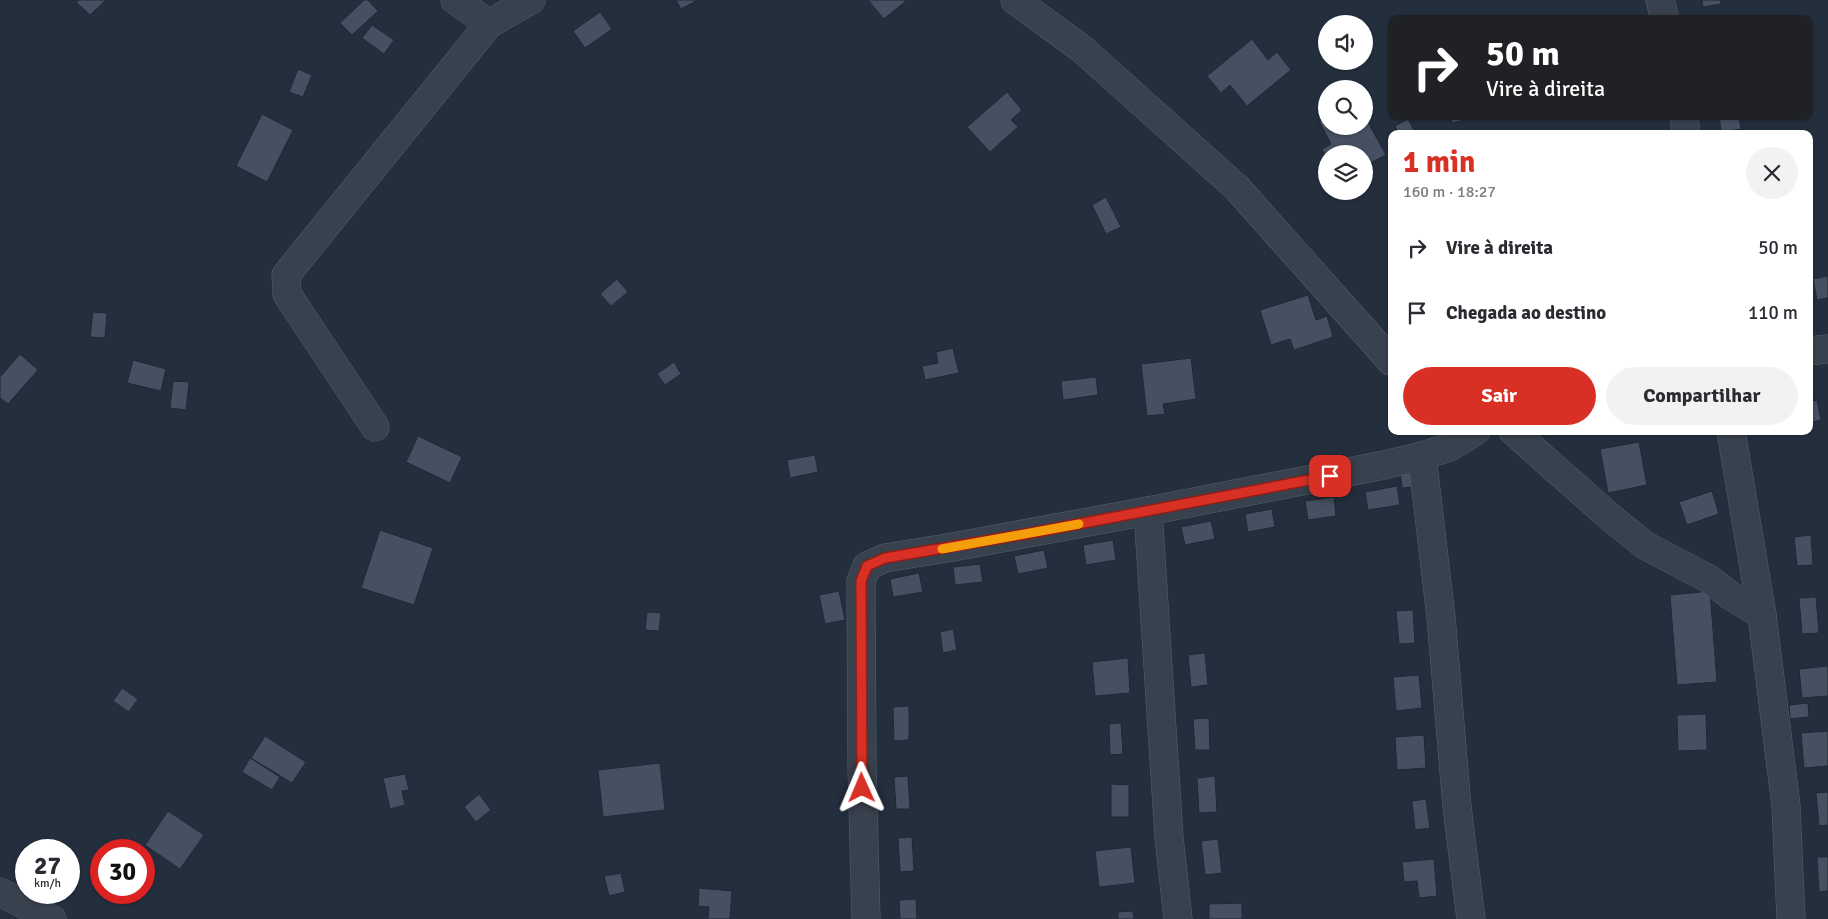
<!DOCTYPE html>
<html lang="pt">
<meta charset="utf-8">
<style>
body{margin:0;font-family:Signika,sans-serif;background:#f2f2f3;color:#2b2b33;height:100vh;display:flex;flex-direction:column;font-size:19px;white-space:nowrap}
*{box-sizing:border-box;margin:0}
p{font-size:16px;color:#7c7c81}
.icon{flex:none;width:28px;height:28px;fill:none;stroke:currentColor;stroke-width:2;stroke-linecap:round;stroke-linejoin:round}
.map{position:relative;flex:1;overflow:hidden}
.panel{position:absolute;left:1388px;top:130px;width:425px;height:305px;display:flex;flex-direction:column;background:#fff;border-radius:10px;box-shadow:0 1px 4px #0004}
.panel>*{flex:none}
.hud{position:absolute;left:1388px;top:15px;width:425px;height:105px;border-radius:10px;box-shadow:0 1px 4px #0004;background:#202124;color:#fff;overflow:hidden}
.tools{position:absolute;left:1318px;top:15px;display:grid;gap:10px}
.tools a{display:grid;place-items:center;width:55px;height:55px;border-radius:50%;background:#fff;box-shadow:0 1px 4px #0004;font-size:25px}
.speed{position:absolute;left:15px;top:839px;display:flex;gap:10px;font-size:25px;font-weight:700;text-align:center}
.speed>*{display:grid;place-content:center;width:65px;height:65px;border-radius:50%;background:#fff;box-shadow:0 1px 4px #0004;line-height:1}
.speed small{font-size:12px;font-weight:400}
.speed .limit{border:8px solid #d22;background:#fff;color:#111}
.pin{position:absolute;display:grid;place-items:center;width:42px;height:42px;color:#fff;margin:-21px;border-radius:10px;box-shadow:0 2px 8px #0006}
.me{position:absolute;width:55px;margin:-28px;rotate:359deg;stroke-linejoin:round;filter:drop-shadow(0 0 4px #0008)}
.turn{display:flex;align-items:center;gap:18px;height:105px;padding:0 15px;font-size:22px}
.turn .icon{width:65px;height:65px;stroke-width:2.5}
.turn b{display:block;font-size:35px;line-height:42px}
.round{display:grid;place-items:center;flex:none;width:52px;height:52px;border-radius:26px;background:#f2f2f3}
.headline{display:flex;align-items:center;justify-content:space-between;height:85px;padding:0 15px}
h1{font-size:30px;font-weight:800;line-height:38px;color:#d93025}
.action{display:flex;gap:10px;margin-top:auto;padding:10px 15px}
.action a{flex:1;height:58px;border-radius:30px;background:#d93025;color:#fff;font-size:20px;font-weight:800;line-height:58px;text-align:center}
.action a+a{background:#f2f2f3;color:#2b2b33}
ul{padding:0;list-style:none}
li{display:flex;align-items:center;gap:15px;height:65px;padding:0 15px}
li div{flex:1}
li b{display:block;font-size:19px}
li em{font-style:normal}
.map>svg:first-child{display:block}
</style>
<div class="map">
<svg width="1828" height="919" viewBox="0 0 1828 919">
<rect width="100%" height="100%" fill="#242f3e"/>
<g fill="#455162" stroke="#1f2835">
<polygon points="79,0 106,0 90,15 76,2"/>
<polygon points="364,0 368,0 378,11 352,35 340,23"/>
<polygon points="676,0 698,0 681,9"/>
<polygon points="868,0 907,0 884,19"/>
<polygon points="1702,0 1720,0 1721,4 1703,7"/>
<polygon points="600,12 612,29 585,48 573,31"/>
<polygon points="372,25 394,40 384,54 362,38"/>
<polygon points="1252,39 1268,60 1277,52 1291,70 1247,106 1230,85 1221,93 1207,76"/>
<polygon points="298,69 312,75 303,97 289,92"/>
<polygon points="1007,92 1022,110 1011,120 1018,127 990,152 967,127"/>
<polygon points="262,114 293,130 267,182 236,166"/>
<polygon points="1364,115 1386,155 1364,166 1364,154 1326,154 1326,158 1322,149 1331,144 1319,121 1326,117 1326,126 1364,126"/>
<polygon points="1451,116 1483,116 1452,123"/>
<polygon points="1719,116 1739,116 1741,129 1721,132"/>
<polygon points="1408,119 1416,134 1399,134 1395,126"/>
<polygon points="1106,197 1121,227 1106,234 1092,205"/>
<polygon points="1828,276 1828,298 1817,300 1813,279"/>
<polygon points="617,279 628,292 611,306 600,294"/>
<polygon points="1308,295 1316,320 1327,316 1333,337 1294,350 1290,339 1271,345 1260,310"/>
<polygon points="93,312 107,313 105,338 90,337"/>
<polygon points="953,348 959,373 925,380 922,366 938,363 936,352"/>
<polygon points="20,354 38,370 8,404 0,398 0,377"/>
<polygon points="1191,358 1196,399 1163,404 1165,414 1147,416 1141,364"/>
<polygon points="133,360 166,369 161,391 127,383"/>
<polygon points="674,362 681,374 665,385 657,374"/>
<polygon points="1096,377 1098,395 1063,400 1061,381"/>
<polygon points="173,381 189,382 186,410 170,408"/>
<polygon points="1817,400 1821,420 1809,423 1809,402"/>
<polygon points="418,436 462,457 450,483 406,462"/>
<polygon points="1639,442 1647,485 1608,493 1600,449"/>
<polygon points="815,455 818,472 790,478 787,460"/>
<polygon points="1413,470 1415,487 1402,488 1400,472"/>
<polygon points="1397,486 1400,505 1368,510 1365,492"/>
<polygon points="1712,491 1719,514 1687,525 1679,502"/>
<polygon points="1334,497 1336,516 1308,520 1305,501"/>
<polygon points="1272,509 1275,527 1248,532 1245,514"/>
<polygon points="1211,521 1215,539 1185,545 1181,527"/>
<polygon points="380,530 433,548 414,605 361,588"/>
<polygon points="1811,535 1813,565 1797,566 1794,537"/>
<polygon points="1113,540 1116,560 1086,565 1083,545"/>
<polygon points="1044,550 1048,568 1018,574 1014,556"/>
<polygon points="980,564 983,582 955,585 953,567"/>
<polygon points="919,573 923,592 893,597 890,579"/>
<polygon points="839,591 845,620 825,624 819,595"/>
<polygon points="1710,591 1717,682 1677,685 1670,595"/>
<polygon points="1816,597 1819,633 1802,634 1799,598"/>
<polygon points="1413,610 1415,643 1399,644 1396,611"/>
<polygon points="647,612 661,613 659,631 645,630"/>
<polygon points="953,629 957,650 943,653 940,632"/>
<polygon points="1205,653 1208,685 1191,687 1188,655"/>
<polygon points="1128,658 1130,693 1095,696 1092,662"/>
<polygon points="1828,666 1828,696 1802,698 1799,669"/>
<polygon points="1419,675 1422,708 1396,711 1393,677"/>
<polygon points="122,688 138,699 129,712 113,701"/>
<polygon points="1808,703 1809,717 1790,719 1789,705"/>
<polygon points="909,706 909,740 894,741 893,707"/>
<polygon points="1706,714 1707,750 1678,751 1677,715"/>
<polygon points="1209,718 1210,750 1195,750 1193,719"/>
<polygon points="1121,723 1123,754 1110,755 1109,724"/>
<polygon points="1828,731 1828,766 1804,768 1801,733"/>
<polygon points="1424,735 1426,768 1397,770 1395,737"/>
<polygon points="265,736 306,762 292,783 251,758"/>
<polygon points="250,758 280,777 272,790 242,772"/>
<polygon points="660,763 665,810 603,817 598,770"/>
<polygon points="405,774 409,790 402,791 405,805 390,809 383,778"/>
<polygon points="908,776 910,809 896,809 894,777"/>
<polygon points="1215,776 1217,812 1199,813 1197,778"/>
<polygon points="1111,784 1129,785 1129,817 1111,817"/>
<polygon points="1828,792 1828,825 1819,826 1816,793"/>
<polygon points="479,794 491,810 476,822 464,807"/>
<polygon points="1426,799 1430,828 1415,830 1412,801"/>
<polygon points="168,811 204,835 180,869 145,845"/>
<polygon points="912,837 914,871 900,872 898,838"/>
<polygon points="1218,839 1222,873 1205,875 1201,841"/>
<polygon points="1131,847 1135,883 1099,887 1095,851"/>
<polygon points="1817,857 1828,857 1828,891 1819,892"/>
<polygon points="1434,859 1437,896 1419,898 1417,881 1404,882 1402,862"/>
<polygon points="621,873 625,892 609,896 604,876"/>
<polygon points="699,888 732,891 730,919 708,919 709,907 698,906"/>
<polygon points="916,899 917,919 900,919 899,900"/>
<polygon points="1242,903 1242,919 1209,919 1209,904"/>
<polygon points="1133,911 1134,919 1118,919 1118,912"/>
</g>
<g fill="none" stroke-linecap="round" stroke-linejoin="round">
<defs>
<g id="minor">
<polyline points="455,0 489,24 531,0"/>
<polyline points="1015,0 1082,49 1237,188 1391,361"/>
<polyline points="1660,0 1665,19"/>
<polyline points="1684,116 1686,134"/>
<polyline points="1809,351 1828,349"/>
<polyline points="375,427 287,294 286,275 489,24"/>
<polyline points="1513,431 1611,518 1646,546 1709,579 1731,596 1762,615"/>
<polyline points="1731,431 1762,615 1786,806 1791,919"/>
<polyline points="1422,456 1441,617 1457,807 1471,919"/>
<polyline points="1148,511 1169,837 1178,919"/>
<polyline points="0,892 52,919"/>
<polyline points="866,919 862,769 861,581 867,566 885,558 953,547 1148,511 1384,465 1422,456 1450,447 1476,431"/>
</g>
</defs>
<use href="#minor" stroke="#565f6c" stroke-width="29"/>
<use href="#minor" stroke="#38414e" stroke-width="28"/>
</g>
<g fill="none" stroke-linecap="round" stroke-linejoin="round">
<defs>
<polyline id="route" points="862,788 861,581 867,566 885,558 1031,533 1330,476"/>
</defs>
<use href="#route" stroke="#8d1f18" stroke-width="12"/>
<use href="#route" stroke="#d93025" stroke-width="9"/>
<polyline stroke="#f59e0b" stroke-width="9" points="942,549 1079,524"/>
</g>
</svg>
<div class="tools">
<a><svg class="icon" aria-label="sound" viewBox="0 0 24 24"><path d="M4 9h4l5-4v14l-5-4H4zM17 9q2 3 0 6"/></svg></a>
<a><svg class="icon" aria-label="search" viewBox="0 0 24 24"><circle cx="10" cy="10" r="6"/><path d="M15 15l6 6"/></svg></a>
<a><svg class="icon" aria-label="layers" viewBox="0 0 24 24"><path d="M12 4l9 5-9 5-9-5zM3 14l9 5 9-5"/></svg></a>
</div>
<div class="speed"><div>27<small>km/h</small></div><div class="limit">30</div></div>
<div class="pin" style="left:1330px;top:476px;background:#d93025"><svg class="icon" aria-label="arrive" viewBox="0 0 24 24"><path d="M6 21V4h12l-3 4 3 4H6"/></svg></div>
<svg class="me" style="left:862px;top:788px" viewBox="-20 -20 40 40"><path d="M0-17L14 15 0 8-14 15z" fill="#d93025" stroke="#fff" stroke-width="4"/></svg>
<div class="hud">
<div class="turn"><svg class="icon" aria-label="right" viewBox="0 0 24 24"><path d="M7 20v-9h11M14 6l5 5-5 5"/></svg><div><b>50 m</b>Vire à direita</div></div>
</div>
<section class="panel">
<div class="headline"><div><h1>1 min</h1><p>160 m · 18:27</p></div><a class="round"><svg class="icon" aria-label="close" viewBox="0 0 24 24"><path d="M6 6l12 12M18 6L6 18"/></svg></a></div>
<ul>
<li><svg class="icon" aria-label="right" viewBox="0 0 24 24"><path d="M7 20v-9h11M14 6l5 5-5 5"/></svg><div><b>Vire à direita</b></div><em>50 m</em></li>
<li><svg class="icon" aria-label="arrive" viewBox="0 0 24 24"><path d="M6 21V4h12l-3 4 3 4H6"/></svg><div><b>Chegada ao destino</b></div><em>110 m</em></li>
</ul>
<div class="action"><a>Sair</a><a>Compartilhar</a></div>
</section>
</div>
